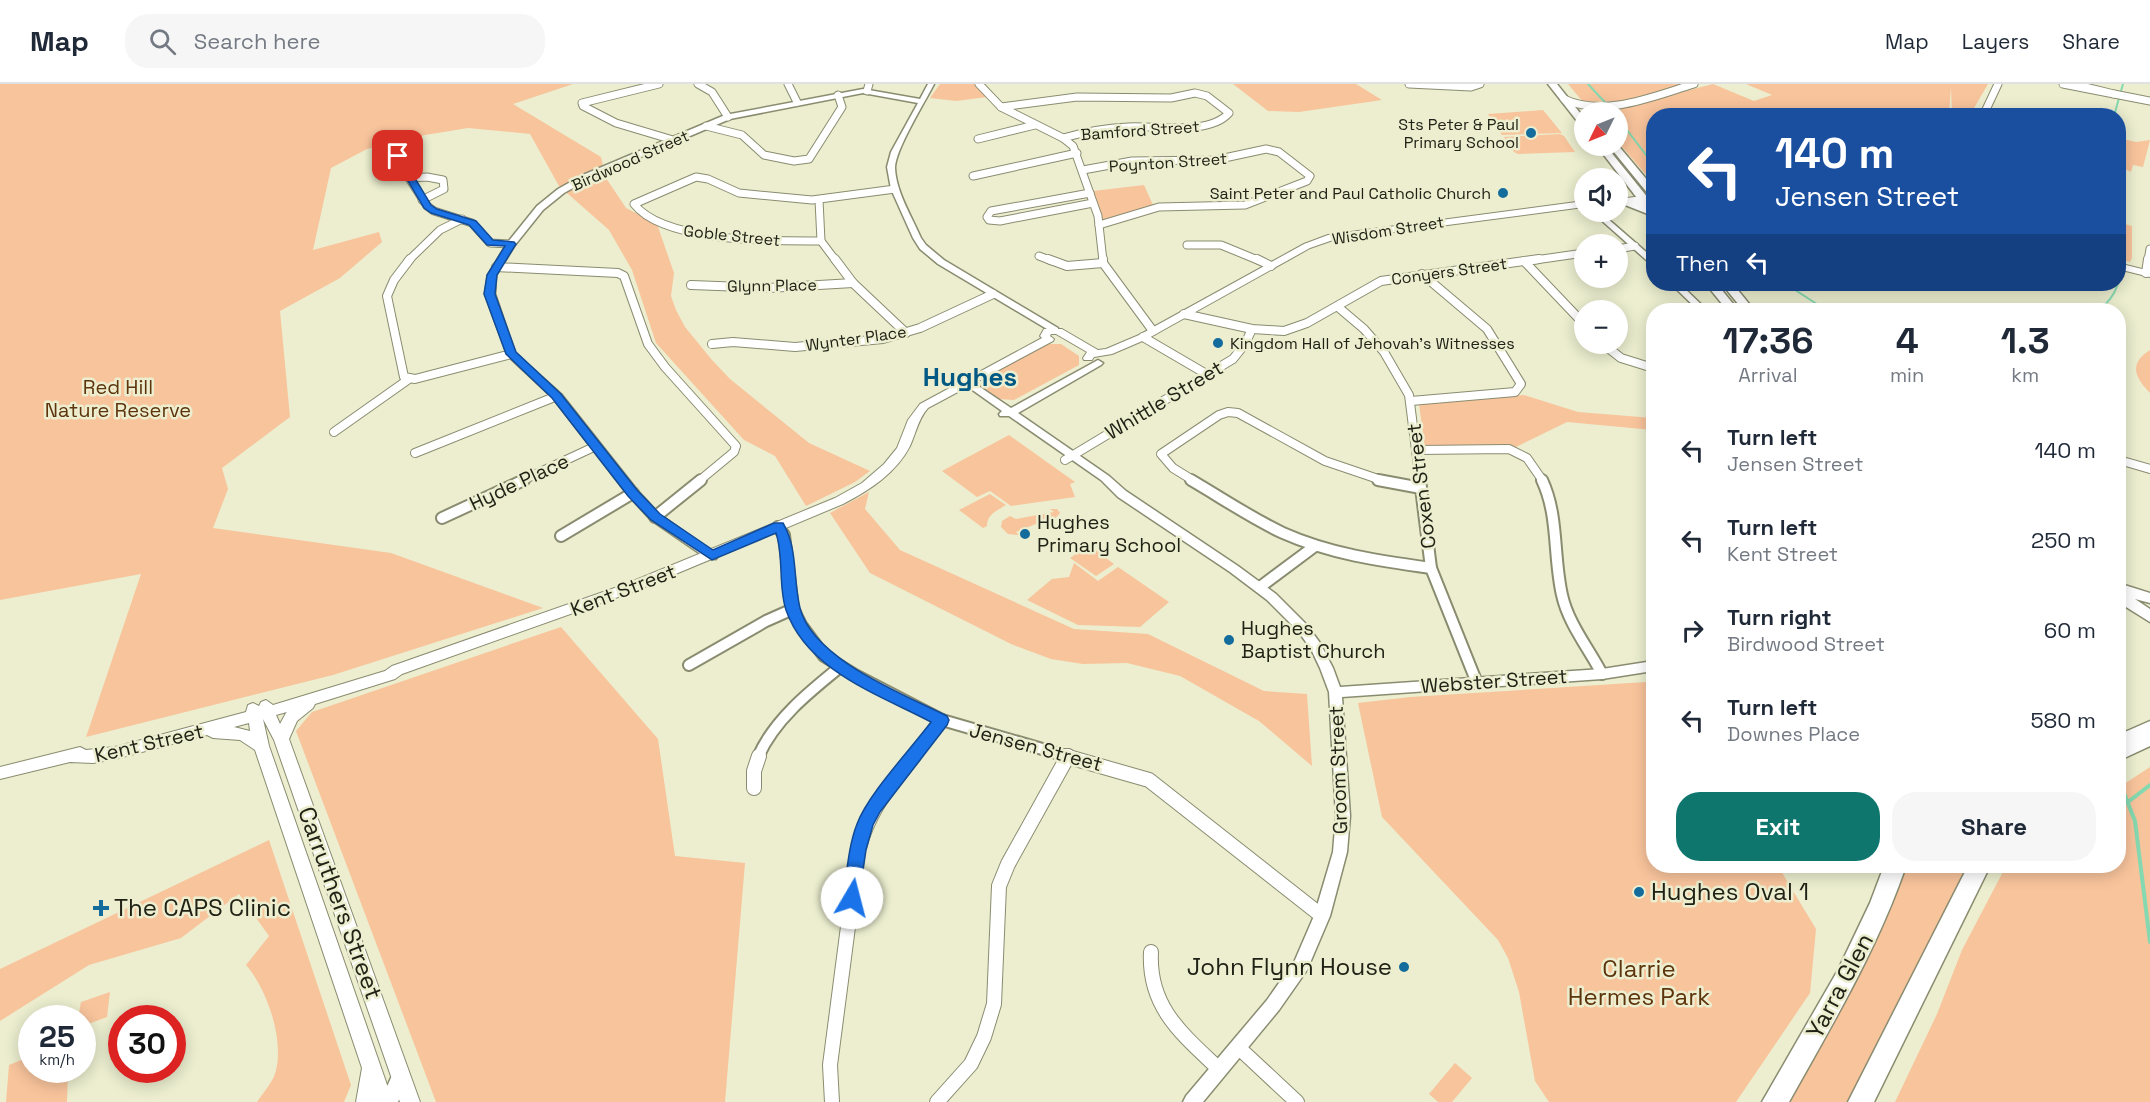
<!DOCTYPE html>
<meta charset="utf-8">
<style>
body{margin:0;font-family:"Space Grotesk",sans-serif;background:#f6f6f7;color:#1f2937;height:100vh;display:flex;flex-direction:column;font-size:22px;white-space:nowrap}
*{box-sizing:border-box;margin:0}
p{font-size:20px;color:#747a83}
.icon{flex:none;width:33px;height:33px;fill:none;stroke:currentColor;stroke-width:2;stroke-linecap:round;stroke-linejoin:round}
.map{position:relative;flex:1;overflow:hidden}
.panel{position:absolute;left:1646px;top:219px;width:480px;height:570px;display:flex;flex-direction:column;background:#fff;border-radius:24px;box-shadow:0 3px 15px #0003}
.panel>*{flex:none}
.guide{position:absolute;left:1646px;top:24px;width:480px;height:183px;border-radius:24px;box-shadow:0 3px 15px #0003;background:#1a4fa0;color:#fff;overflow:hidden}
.needle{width:39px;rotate:227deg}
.fabs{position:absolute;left:1574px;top:18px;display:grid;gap:12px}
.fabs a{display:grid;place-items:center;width:54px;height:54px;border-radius:50%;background:#fff;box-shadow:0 3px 15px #0003;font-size:30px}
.speed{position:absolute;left:18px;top:921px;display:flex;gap:12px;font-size:30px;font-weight:700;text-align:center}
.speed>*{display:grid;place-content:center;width:78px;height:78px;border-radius:50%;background:#fff;box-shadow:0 3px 15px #0003;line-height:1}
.speed small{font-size:15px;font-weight:400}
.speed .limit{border:9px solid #d22;background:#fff;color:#111}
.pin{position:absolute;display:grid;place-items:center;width:51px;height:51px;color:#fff;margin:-26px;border-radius:12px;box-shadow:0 3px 9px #0006}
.me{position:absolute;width:66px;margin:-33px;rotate:8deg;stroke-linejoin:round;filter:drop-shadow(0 0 4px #0008)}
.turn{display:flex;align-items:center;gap:21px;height:126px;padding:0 30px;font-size:27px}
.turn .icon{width:78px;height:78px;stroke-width:2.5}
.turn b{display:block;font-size:42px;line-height:51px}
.then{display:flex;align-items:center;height:57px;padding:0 30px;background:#0003;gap:12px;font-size:22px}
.eta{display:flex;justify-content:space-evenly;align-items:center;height:102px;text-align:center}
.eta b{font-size:36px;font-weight:800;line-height:42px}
.action{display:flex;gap:12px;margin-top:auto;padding:12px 30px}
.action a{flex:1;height:69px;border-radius:24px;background:#0f766e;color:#fff;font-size:24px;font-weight:800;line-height:69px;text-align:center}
.action a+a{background:#f6f6f7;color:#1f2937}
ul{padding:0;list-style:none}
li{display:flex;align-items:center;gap:18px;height:90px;padding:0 30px}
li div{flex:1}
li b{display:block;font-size:22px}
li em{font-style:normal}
header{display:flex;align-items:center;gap:36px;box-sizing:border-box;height:84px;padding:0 30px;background:#fff;border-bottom:2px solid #e0e1e3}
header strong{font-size:28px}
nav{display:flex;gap:33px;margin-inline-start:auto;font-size:21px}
.search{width:420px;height:54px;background:#f6f6f7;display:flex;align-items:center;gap:15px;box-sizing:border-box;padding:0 21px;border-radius:24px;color:#747a83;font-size:22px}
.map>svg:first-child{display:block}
</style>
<header>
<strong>Map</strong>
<div class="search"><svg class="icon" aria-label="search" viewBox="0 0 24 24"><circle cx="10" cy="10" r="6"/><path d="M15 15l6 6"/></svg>Search here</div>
<nav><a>Map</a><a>Layers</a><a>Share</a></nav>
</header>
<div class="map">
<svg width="2150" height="1018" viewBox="0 0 2150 1018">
<rect width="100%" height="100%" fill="#eceecf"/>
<g fill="#f8c49c">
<polygon points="0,0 573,0 513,20 601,73 606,94 626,124 657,140 674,189 671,212 676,226 685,243 712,276 730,295 809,359 870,387 855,398 806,422 775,372 744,356 656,259 632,186 609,146 559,102 530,50 468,44 425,51 367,65 331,84 313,166 379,148 382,158 340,194 280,227 290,333 222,384 228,405 213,444 391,469 543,524 333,591 86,653 141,490 0,516"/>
<polygon points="940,0 975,0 987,13 956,17 930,14"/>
<polygon points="1233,0 1356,0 1382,16 1299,28 1268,27"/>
<polygon points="1568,0 1687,0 1622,17 1583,18"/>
<polygon points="1713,0 1754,17 1772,11 1746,0 1988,0 1970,31 1952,31 1951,3 1949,31 1653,32 1653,99 1617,57 1617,28 1593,28 1590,25 1628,22"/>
<polygon points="1543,26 1562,49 1502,51 1488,30"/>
<polygon points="1560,50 1564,52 1575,68 1518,70 1514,68 1504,53"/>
<polygon points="2118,54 2136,58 2150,56 2143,83 2133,81 2131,88 2118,82"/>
<polygon points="1144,101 1153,121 1103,136 1093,107"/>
<polygon points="2118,138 2132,142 2132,174 2130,178 2118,175"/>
<polygon points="1047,260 1061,260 1079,272 1079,281 1014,316 999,315 980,303 983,293"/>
<path d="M2150,266V309C2134,293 2129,279 2150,266Z"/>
<polygon points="1524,311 1578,328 1653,334 1653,346 1567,338 1516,363 1425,364 1419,320"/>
<polygon points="1009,351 1075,398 1070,400 1075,413 1011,422 990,407 977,413 942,387"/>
<polygon points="869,408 865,425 900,466 1074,545 1148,550 1264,607 1307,610 1312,682 1259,637 1180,592 1127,579 1083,580 1051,575 1011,560 870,489 830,429"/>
<path d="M990,410L1006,421C997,427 987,430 987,442L983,444L959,426Z"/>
<polygon points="1050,425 1057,425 1060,429 1051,439 1043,437 1016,448 1019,451 1008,450 1001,443 1002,437 1010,432 1016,435 1054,428"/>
<polygon points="1089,461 1114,480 1096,492 1070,474"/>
<polygon points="1074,479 1098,497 1118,483 1169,518 1140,543 1078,541 1027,516 1052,495 1069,493"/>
<polygon points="561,543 658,655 675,772 745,779 725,1018 436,1018 296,647 312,628"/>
<polygon points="1646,598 1653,607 1653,782 1778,782 1816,845 1810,909 1736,1018 1549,1018 1535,997 1519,908 1508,874 1498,856 1382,733 1358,619 1410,613"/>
<polygon points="2150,683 2150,1018 1895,1018 1937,930 1962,866 2006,782 2118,782 2118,704"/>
<path d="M269,756L351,1001L344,1018H257C263,1009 274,997 276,986C284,955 267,905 246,881L269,852L239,810L181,854L89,881L0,937V885Z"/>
<polygon points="1903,782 1970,782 1852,1018 1786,1018 1898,802"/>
<polygon points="110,908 107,933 83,942 82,934 78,934 81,918"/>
<polygon points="31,972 32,986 68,986 67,1018 6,1018 9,981"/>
<polygon points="1455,979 1472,994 1452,1018 1438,1018 1429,1010"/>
</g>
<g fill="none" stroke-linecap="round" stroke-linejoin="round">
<g stroke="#85d9b0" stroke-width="2">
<polyline points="1588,0 1614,28"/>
<polyline points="2114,32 2123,0"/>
<polyline points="1617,33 1653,80"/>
<polyline points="1786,200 1826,226"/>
<path d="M2099,226C2117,212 2123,194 2118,172"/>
</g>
<g stroke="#85d9b0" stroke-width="4">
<polyline points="2118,694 2135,737 2150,858"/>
<polyline points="2128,718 2150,701"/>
</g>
<defs>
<g id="minor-far3">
<polyline points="659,0 582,19 583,22 616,39 673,56"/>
<polyline points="698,0 712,8 728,33"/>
<polyline points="788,0 797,18"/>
<polyline points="979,0 1001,23 1063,54 1073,62 1098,132 1103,177"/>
<polyline points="1409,0 1471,3 1480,0"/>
<polyline points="2063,0 2114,10 2073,0"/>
<polyline points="867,7 869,0"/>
<polyline points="2114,10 2150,17"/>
<path d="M1564,15C1604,34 1654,12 1694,0"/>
<path d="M1001,23L1077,13L1171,14L1195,9L1207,12L1229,29C1209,52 1155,41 1127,43C1105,44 1084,48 1063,54"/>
<polyline points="1983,32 1998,0"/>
<polyline points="706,42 742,51 764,71 794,77 809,75 842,23 838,11"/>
<polyline points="978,55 1035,41"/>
<polyline points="396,67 409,94 427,122 434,127 472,139 490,159 511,160"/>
<polyline points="1083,86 1132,77 1215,76 1266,65 1279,68 1310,92 1307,97 1245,121 1159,123 1099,141"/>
<polyline points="973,92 1077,69"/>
<polyline points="409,94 427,93 443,96 444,105 422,116"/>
<polyline points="1090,109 991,127 987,133 989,136 1000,137 1093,119"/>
<polyline points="819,116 821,157 836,177"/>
<path d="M821,157C775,157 664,159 634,120L696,93L708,95L739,109L812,116L895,105"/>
<polyline points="1187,161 1221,161 1260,177"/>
<polyline points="1617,165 1635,162"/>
<polyline points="1039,172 1052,177"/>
<polyline points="408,177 440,146 462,135"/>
<polyline points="1528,177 1584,169"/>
<polyline points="2148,177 2150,165"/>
</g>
<g id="minor-far2">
<polyline points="410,175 394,196 387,212 404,293 415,295 511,270"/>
<polyline points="835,175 853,199 906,249"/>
<polyline points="1048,175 1067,182 1103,179"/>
<polyline points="1103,175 1103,179 1153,247"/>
<polyline points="1257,175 1271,182"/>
<polyline points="1524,177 1584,240"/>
<polyline points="496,183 618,189 624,192 648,260 665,283 736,362 734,368 699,397"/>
<polyline points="2146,189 2148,175"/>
<polyline points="691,201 768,204 853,199"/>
<polyline points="1338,223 1364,245 1384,268 1409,311 1420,397"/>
<polyline points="1184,230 1252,245 1284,247 1307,239 1381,197 1539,175"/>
<polyline points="1143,253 1208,291"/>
<polyline points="712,260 733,258 795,263 883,255 920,244 993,210"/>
<polyline points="1603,260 1621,274 1653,284"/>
<polyline points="1411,317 1515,308 1521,300 1487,245 1422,190"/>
<polyline points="334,348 409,295"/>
<polyline points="1417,366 1509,365 1527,374 1543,397"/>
<polyline points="415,369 557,312"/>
<polyline points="1065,376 1233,275 1245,260 1252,245"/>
<polyline points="2126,378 2150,385"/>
<polyline points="521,397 596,362"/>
<polyline points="1194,397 1173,384 1161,370 1219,331 1228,328 1238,329 1325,377 1384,397"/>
</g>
<g id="minor-far1">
<path d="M1191,396C1222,414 1251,434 1283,449C1330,470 1380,477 1431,484"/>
<polyline points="1378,396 1421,404"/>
<polyline points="1420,396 1431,484 1477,599"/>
<path d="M1542,396C1559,432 1553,472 1562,511C1568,539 1589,565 1602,590"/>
<polyline points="655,433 701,396"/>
<polyline points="442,434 524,396"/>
<polyline points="778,443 784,451 793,525 801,541 824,572 855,591 942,636 1070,673"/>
<polyline points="561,452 633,409"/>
<polyline points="1260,503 1315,462"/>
<polyline points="689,581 766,537 793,525"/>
<path d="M758,673C774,636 809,608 840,583"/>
<polyline points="913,673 942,636"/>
<polyline points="1067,673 1068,671"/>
</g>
<g id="minor">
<polyline points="1065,672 1149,696 1322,832"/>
<polyline points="754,704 754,687 759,672"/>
<path d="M1151,868C1148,923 1182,950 1219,985"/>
<polyline points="1239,964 1297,1018"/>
<path d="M832,1018L830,981L858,766C870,723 888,705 914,672"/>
<polyline points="937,1018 971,980 984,953 994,920 999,802 1008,780 1068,672"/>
</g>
<g id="tertiary">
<path d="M928,0H934C925,18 895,66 895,84C896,108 912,133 921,154L926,161L944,176L1058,244V248H1052L938,180L920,165L913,154L891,105L887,83L891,68L918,19L863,9L730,35L589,95L564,109L543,126L515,161L496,191L495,210L515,269L561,310L637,406L659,430L718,472L716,475H708L651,436L629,412L553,314L508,272L485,210L488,191L508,158L537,122L558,105L583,91L725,31L863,5L920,15Z"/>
<polygon points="1592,128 1600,128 1653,174 1653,182"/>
<polygon points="1671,200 1680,200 1707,226 1698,226"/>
<polygon points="1098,276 1103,279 1101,281 1018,329 1109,392 1126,407 1238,482 1276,510 1307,541 1320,559 1333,584 1340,603 1602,585 1653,577 1653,587 1602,595 1342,613 1350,732 1347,768 1330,832 1307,886 1279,926 1203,1018 1183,1018 1186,1012 1267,916 1295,876 1314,832 1333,768 1336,732 1329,608 1320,584 1311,565 1298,547 1267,516 1230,488 1118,413 1101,396 1009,332 1000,332 999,330 1002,327 957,295 962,292 965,293 1011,324"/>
<polygon points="401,983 407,985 409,991 398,1018 380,1018 395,985"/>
</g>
<g id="secondary">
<polygon points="1644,112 1649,115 1647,117 1617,121 1617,115"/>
<path d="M1584,117V123L1333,156L1310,164L1147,255L1112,270L1094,273L1092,276H1084L1083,274L1087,268L1056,250H1051L1050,252L1054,255L1053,257L928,324C918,335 916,349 910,362C896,389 870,406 843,420L635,507L402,590L395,595L315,620L313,624L297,637L289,655L420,1018H400L274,656L263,635L269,662L393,1018H356L362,984L255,666L240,656L213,654L207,651L115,675L93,679L70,678L0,695V683L80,663L86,666L115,663L246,628L248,621L253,619L259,622L261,618L266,616L273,621L385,587L392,582L626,500L835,414L862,399L884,380L897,364L908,336L920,320L1042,254L1040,252L1044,245H1062L1098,266L1106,265L1139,251L1304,160L1328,151ZM287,628L286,629L280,640L276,631ZM249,639L250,647L234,643Z"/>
<polygon points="2118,179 2150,187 2150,193 2118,185"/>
</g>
<g id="primary">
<polygon points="1548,0 1557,0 1584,34 1584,43 1581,42"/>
<polygon points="1617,60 1653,103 1653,112 1649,111 1609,62"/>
<polygon points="1597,62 1606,62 1653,120 1653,132 1620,119 1620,115 1640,118"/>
<polygon points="1706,200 1717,200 1738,226 1727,226"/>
<polygon points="1722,200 1733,200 1754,226 1743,226"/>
<polygon points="2118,499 2150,509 2150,519 2135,515 2150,525 2150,538 2118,518"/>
<polygon points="2150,637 2150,652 2118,666 2118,651"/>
</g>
<g id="motorway">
<polygon points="2150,645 2150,662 2118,677 2118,660"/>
<path d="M1884,782H1906C1877,866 1832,941 1789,1018H1762L1838,886L1870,819Z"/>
<polygon points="1968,782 1990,782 1874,1018 1848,1018"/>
</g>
</defs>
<use href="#minor-far3" stroke="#8a8c70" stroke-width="9"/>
<use href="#minor-far2" stroke="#8a8c70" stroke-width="10"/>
<use href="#minor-far1" stroke="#8a8c70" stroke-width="14"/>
<use href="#minor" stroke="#8a8c70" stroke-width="16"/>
<use href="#tertiary" stroke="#8a8c70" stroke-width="3"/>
<use href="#secondary" stroke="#8a8c70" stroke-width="2"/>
<use href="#primary" stroke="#8a8c70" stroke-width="3"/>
<use href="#motorway" stroke="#8a8c70" stroke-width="3"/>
<use href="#minor-far3" stroke="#fff" stroke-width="7"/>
<use href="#minor-far2" stroke="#fff" stroke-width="8"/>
<use href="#minor-far1" stroke="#fff" stroke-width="10"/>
<use href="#minor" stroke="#fff" stroke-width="14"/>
<use href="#tertiary" fill="#fff" fill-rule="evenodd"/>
<use href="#secondary" fill="#fff" fill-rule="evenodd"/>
<use href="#primary" fill="#fff" fill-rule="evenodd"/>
<use href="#motorway" fill="#fff" fill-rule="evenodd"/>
</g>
<path fill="#1a73e8" stroke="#114b97" stroke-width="1.5" d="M394,71H401L431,121L437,125L476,137L493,156L514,158L516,160L497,191L495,210L516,268L561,310L637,406L660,430L713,466L774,439H783C798,464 793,496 800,524C813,575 903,610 947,632L949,636L947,641L880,728L873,741L866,766L858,820L852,822L846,820L843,814C847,790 848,763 857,740C868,710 911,665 931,638C880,611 807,587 786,526C778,502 784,473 776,449L712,476L651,436L628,412L552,314L506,270L484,210L487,191L505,162L487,161L469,141L431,129L424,124L393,72Z"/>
<g fill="#146c9c" stroke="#eceecf" stroke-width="2">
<circle cx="1531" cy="49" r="6"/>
<circle cx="1503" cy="109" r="6"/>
<circle cx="1218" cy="259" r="6"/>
<circle cx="1025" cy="450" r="6"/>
<circle cx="1229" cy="556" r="6"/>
<circle cx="1639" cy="808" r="6"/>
<path d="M98 815h6v6h6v6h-6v6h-6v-6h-6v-6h6z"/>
<circle cx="1404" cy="883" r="6"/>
</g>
<g text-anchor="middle" stroke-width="5" stroke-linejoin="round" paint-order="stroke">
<g font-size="16" fill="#212216" stroke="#eceecf" text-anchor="end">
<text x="1519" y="46">Sts Peter &amp; Paul<tspan x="1519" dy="18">Primary School</tspan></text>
<text x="1491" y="115">Saint Peter and Paul Catholic Church</text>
<text x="1230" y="265" text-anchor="start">Kingdom Hall of Jehovah's Witnesses</text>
</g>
<g font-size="16" fill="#212216" stroke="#eceecf">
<text transform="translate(1140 46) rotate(-4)" y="6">Bamford Street</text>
<text transform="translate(630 76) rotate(-24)" y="6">Birdwood Street</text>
<text transform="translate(1168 78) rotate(-4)" y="6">Poynton Street</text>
<text transform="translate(1388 146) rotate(-9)" y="6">Wisdom Street</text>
<text transform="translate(732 151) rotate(6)" y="6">Goble Street</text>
<text transform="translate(1449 187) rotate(-8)" y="6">Conyers Street</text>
<text transform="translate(772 201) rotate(-1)" y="6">Glynn Place</text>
<text transform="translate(856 254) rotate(-8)" y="6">Wynter Place</text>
</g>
<g font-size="20" fill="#5d340c" stroke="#eceecf">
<text x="118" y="310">Red Hill<tspan x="118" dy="23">Nature Reserve</tspan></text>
</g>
<g font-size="20" fill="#212216" stroke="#eceecf">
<text transform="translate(1164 316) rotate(-31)" y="7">Whittle Street</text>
<text transform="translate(519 398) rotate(-25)" y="7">Hyde Place</text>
<text transform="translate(1421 402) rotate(-97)" y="7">Coxen Street</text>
<text transform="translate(623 506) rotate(-21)" y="7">Kent Street</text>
<text transform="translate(1494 597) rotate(-4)" y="7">Webster Street</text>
<text transform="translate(149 659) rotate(-13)" y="7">Kent Street</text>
<text transform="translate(1036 663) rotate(15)" y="7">Jensen Street</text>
<text transform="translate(1338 686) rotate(-92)" y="7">Groom Street</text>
</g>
<g font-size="20" fill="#212216" stroke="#eceecf" text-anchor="start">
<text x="1037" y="445">Hughes<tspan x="1037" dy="23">Primary School</tspan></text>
<text x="1241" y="551">Hughes<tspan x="1241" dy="23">Baptist Church</tspan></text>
</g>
<g font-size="24" fill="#212216" stroke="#eceecf" text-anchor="start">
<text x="1651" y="816">Hughes Oval 1</text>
<text x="114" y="832">The CAPS Clinic</text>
<text x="1392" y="891" text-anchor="end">John Flynn House</text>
</g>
<g font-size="24" fill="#212216" stroke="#eceecf">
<text transform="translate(340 819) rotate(70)" y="8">Carruthers Street</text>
<text transform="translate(1840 902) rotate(-62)" y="8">Yarra Glen</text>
</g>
<g font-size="24" fill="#5d340c" stroke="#eceecf">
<text x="1639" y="893">Clarrie<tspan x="1639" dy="28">Hermes Park</tspan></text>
</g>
<g font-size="26" font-weight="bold" fill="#015984" stroke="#eceecf">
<text x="970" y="302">Hughes</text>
</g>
</g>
</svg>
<div class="fabs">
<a><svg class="needle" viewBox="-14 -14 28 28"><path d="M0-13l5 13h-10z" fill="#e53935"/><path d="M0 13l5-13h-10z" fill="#747a83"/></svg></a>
<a><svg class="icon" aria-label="sound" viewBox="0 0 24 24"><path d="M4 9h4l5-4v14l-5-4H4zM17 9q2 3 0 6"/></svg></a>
<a>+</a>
<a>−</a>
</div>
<div class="speed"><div>25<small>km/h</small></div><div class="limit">30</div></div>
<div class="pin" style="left:398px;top:72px;background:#d93025"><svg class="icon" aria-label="arrive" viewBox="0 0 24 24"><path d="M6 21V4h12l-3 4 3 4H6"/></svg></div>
<svg class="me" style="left:852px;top:814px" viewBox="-20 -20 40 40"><circle r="19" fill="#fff"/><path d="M0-13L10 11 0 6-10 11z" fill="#1a73e8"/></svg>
<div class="guide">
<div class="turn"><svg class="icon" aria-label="left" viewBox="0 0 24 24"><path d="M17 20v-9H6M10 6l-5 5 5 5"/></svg><div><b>140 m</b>Jensen Street</div></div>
<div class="then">Then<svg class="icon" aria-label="left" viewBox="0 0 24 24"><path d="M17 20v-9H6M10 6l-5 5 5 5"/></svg></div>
</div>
<section class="panel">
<div class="eta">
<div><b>17:36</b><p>Arrival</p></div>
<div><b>4</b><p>min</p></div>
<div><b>1.3</b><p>km</p></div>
</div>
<ul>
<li><svg class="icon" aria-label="left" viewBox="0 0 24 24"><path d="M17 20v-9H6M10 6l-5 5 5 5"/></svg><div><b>Turn left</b><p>Jensen Street</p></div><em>140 m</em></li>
<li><svg class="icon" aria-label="left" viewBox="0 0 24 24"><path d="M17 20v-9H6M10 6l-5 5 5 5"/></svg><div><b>Turn left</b><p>Kent Street</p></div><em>250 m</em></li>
<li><svg class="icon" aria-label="right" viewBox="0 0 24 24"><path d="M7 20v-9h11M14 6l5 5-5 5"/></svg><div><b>Turn right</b><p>Birdwood Street</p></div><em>60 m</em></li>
<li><svg class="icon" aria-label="left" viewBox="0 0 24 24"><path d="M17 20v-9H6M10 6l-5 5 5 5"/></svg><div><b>Turn left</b><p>Downes Place</p></div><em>580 m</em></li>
</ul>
<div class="action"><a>Exit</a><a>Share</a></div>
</section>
</div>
